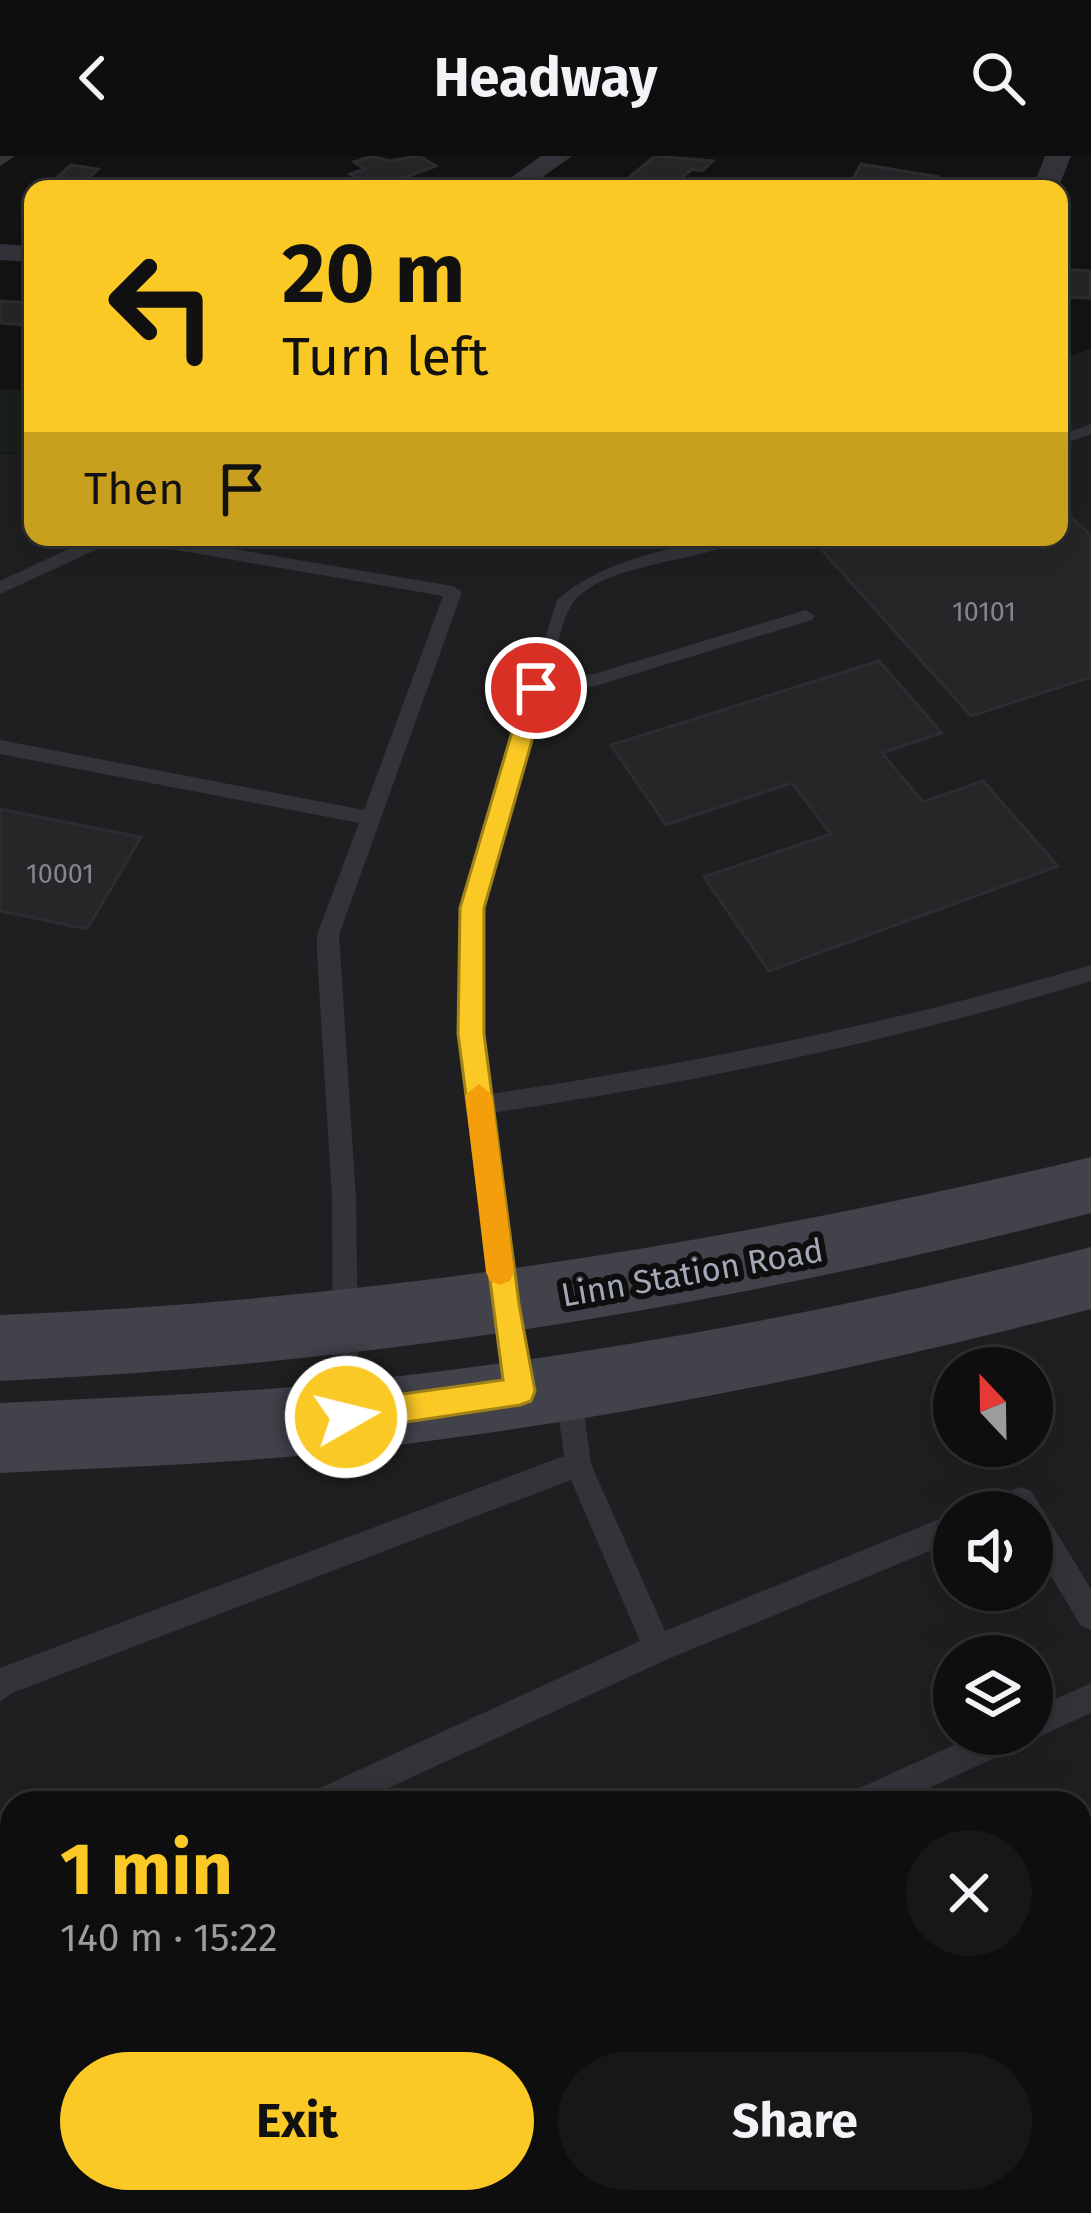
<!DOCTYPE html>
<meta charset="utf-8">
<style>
body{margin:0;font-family:"Fira Sans",sans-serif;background:#171718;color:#f1f3f6;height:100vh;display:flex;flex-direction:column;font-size:45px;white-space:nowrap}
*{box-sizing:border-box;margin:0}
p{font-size:39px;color:#9b9c9e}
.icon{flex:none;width:66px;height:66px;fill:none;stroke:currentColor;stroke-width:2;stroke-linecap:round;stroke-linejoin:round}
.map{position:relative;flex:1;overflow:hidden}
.sheet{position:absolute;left:0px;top:1635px;width:1092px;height:423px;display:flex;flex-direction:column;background:#0e0e0f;border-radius:36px 36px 0 0;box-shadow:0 12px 48px #0002,0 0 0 3px #2e2e2f}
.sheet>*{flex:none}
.top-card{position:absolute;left:24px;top:24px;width:1044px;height:366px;border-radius:24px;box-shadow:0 12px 48px #0002,0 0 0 3px #2e2e2f;background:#fac925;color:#111;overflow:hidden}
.needle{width:78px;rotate:338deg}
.tools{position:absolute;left:933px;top:1191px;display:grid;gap:24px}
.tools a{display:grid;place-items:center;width:120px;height:120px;border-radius:50%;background:#0e0e0f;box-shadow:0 12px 48px #0002,0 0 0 3px #2e2e2f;font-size:60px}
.pin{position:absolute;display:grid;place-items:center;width:102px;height:102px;color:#fff;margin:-51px;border:6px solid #fff;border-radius:50%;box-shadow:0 3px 12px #0007}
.me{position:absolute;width:132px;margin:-66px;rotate:82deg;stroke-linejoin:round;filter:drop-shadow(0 0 9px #0008)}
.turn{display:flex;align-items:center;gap:42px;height:252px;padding:0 60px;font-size:54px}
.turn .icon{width:156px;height:156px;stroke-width:2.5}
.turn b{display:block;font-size:84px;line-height:102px}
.then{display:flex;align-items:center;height:114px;padding:0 60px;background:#0003;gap:24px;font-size:45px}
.round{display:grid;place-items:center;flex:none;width:126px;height:126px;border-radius:63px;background:#171718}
.head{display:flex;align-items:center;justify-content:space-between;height:204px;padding:0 60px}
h1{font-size:72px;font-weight:700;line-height:90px;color:#fac925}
.action{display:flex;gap:24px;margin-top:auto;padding:24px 60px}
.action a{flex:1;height:138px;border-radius:72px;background:#fac925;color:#111;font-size:48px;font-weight:700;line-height:138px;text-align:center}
.action a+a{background:#171718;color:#f1f3f6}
header{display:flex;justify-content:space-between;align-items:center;height:156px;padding:0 60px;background:#0e0e0f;font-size:54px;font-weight:700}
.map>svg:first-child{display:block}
</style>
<header><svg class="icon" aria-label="back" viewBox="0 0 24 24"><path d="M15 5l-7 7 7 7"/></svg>Headway<svg class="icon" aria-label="search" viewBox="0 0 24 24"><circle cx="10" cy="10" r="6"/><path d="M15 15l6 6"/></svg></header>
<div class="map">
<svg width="1091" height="2057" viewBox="0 0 1091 2057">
<rect width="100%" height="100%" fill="#131314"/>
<path fill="#1f1f21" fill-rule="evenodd" d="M1091,193V2057H0V297L33,299V381H1059V204ZM954,1212H1032V1290H954ZM954,1356H1032V1434H954ZM954,1500H1032V1578H954ZM12,1647H1080V2046H12Z"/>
<polygon fill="#191f1a" points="0,233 33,235 33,299 0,296"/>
<g fill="#262528" stroke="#2d2c30" stroke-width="3">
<polygon points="372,0 389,5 419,0 436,10 374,33 350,18 365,13 354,6"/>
<polygon points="655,0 713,5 702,15 692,13 678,25 709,33 640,33 621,28"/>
<polygon points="861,8 939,21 936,28 943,29 942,33 889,33 891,30 866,25 864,31 850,29"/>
<polygon points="71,9 98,13 78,33 44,33"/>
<polygon points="1059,113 1091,115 1091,142 1059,141"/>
<polygon points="0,145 33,147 33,157 26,169 0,167"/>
<polygon points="1059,350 1091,379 1091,521 971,560 819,391 855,381 1059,381"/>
<polygon points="879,505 942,577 882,597 923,646 983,625 1058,710 769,815 704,721 831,678 792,627 666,669 611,589"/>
<polygon points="0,653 141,681 87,773 0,755"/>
<polygon points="1091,1699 1091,2057 525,2057 522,2046 1080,2046 1080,1704"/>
</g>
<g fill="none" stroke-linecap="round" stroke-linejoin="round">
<g fill="#33343a" fill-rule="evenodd">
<polygon points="1091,268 1091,278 1059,290 1059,280"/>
<polygon points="94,381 162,381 453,430 462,436 339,779 356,1043 359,1255 355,1264 346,1267 337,1264 333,1255 332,1043 317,796 317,779 359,667 0,598 0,584 364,654 443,440 130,386 104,390 0,438 0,425"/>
<path d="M718,381H747C707,407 599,405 571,450C559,470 556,502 549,524L594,518L806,454L815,460L812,464L595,530L546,537L483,751L482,878L490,938C694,908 894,867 1091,809V825C894,885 695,927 492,957L517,1149L533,1233L529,1242L520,1245L511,1242L507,1233L491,1149L460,878L461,751L557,444C601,405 662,395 718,381Z"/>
<polygon points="568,1221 577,1224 581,1233 591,1308 665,1475 954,1357 954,1385 668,1503 356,1647 307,1647 311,1636 640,1485 571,1324 12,1537 0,1546 0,1512 564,1300 555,1233 559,1224"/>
<polygon points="1021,1331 1031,1335 1091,1433 1091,1474 1081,1470 1032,1388 1032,1356 976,1356 980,1346"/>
<polygon points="1091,1527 1091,1557 1032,1584 1026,1581 1023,1589 896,1647 847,1647 851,1636 978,1578 1032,1578 1032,1554"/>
<polygon points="0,1663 12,1671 12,1728 0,1721"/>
<polygon points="155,2046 191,2046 196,2057 159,2057"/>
</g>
<g fill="#33343a" fill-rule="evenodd">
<polygon points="0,0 15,0 0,10"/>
<polygon points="541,0 572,0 526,33 495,33"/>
<polygon points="1045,0 1071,0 1058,33 1032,33"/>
<polygon points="0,88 33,90 33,106 0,104"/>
</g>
<g fill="#41424a" fill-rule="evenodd">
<path d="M1091,1001V1057C726,1150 377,1208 0,1225V1159C373,1144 728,1088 1091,1001Z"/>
<path d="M1091,1091V1153C846,1217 598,1267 347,1295C232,1308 116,1311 0,1317V1247C115,1241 231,1238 346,1226C598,1200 846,1153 1091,1091Z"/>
</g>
</g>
<polygon fill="#fac925" stroke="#a28318" stroke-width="3" points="536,525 547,532 484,752 484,878 519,1148 535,1235 531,1245 520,1249 346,1275 335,1271 331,1261 335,1251 346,1246 503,1224 458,878 460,752 525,532"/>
<polygon fill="#f59e0b" points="479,928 492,939 514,1116 510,1125 500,1129 490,1125 486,1116 465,939"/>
<g text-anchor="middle" stroke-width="12" stroke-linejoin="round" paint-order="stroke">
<g font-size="27" fill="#838692">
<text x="984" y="465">10101</text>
<text x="60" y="727">10001</text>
</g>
<g font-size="33" fill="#a3a7b6" stroke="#0e0e0f">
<text transform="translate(692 1116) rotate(-10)" y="12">Linn Station Road</text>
</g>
</g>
</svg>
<div class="tools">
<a><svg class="needle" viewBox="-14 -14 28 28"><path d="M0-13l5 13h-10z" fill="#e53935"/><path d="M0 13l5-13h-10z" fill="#9b9c9e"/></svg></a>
<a><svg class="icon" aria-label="sound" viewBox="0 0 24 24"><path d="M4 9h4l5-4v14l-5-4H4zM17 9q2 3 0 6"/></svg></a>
<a><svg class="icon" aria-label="layers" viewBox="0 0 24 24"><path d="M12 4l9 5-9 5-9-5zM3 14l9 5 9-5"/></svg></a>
</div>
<div class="pin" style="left:536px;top:532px;background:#d93025"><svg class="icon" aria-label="arrive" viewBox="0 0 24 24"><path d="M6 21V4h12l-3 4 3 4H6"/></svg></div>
<svg class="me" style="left:346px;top:1261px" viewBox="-20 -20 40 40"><circle r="17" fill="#fac925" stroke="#fff" stroke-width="3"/><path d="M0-11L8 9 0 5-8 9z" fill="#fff"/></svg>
<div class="top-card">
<div class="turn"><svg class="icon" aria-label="left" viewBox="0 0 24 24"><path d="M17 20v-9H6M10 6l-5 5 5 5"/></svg><div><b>20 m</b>Turn left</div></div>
<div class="then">Then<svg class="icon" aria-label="arrive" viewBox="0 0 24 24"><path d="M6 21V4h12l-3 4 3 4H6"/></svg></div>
</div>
<section class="sheet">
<div class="head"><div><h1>1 min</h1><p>140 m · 15:22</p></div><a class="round"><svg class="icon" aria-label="close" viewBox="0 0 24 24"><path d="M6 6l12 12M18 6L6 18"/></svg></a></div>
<div class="action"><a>Exit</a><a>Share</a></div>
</section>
</div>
